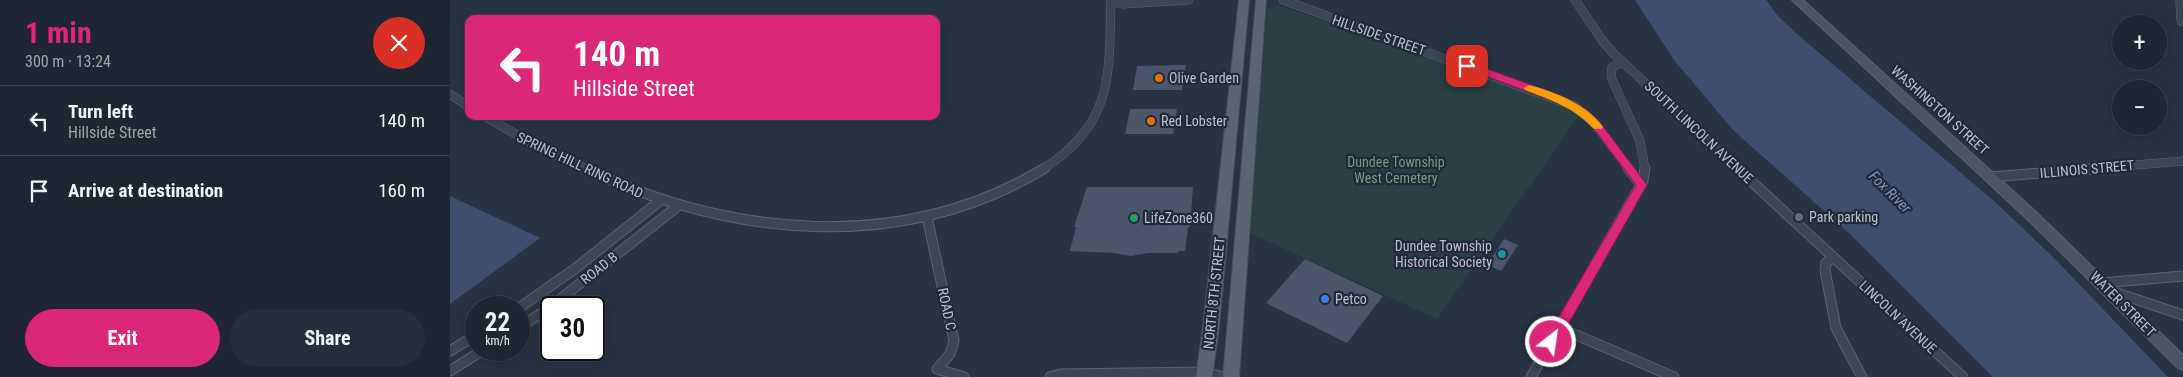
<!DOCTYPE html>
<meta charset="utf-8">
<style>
body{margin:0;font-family:"Roboto Condensed",sans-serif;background:#262e3b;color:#f1f3f6;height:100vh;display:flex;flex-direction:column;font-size:19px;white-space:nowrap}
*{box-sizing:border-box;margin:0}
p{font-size:16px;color:#a1a5ac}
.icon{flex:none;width:28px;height:28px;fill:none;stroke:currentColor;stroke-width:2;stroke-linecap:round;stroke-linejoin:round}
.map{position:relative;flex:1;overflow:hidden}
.panel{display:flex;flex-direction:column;background:#1e2633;width:450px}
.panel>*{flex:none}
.top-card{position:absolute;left:15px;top:15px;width:475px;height:105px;border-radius:10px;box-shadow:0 2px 12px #0003,0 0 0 1px #3c434e;background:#db2777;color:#fff;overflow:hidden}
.buttons{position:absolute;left:1662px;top:15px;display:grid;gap:10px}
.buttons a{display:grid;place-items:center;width:55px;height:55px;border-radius:50%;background:#1e2633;box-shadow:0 2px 12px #0003,0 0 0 1px #3c434e;font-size:25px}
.speed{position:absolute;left:15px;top:296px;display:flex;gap:10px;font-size:25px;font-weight:700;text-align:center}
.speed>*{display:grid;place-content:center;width:65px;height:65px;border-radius:50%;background:#1e2633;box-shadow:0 2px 12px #0003,0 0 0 1px #3c434e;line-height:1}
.speed small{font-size:12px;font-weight:400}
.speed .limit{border:2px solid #111;border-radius:8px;background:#fff;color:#111}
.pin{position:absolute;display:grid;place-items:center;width:42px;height:42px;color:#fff;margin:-21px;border-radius:10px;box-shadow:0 2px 8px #0006}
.me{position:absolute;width:55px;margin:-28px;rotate:30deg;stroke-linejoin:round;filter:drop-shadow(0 0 4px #0008)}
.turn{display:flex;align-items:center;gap:18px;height:105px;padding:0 25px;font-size:22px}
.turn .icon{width:65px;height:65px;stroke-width:2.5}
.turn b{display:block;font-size:35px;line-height:42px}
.round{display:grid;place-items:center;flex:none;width:52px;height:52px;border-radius:26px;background:#262e3b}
.overview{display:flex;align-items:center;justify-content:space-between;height:85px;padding:0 25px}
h1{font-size:30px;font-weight:700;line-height:38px;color:#db2777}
.button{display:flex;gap:10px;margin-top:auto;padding:10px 25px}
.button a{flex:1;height:58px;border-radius:30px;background:#db2777;color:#fff;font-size:20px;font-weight:700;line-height:58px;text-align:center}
.button a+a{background:#262e3b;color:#f1f3f6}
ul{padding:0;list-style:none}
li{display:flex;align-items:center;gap:15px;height:70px;padding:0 25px;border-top:1px solid #3c434e}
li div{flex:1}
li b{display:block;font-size:19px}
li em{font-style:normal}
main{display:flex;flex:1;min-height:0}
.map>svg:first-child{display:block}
</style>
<main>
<section class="panel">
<div class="overview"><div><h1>1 min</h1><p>300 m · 13:24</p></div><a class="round" style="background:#d93025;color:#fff"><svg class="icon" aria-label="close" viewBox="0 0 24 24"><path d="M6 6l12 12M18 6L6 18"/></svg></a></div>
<ul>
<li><svg class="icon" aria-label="left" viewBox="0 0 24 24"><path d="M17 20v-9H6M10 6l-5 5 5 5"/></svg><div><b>Turn left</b><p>Hillside Street</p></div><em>140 m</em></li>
<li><svg class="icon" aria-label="arrive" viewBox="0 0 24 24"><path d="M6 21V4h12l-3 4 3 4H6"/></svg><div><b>Arrive at destination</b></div><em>160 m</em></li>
</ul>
<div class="button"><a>Exit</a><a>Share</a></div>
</section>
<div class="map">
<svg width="1733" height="377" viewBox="0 0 1733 377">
<rect width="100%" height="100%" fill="#283344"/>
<polygon fill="#2a4045" points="828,5 1107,103 1129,115 987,319 800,233 817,9"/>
<g fill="#3e4f6d">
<polygon points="1185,0 1316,0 1328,16 1347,34 1543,200 1603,257 1718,377 1543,377 1400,234 1283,130 1224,60"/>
<polygon points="0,196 90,238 0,304"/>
</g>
<g fill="#4c566a">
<polygon points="736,65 732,90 683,90 687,66"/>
<polygon points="680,109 727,109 723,134 675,134"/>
<polygon points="637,187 743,187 740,227 738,227 735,251 728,251 728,253 698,253 681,256 664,253 620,251 626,227 624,227"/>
<polygon points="1054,239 1068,245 1051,271 1037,265"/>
<polygon points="855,259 933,296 897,343 816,303"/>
</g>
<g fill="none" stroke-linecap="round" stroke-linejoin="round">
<defs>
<g id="street-far1">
<polyline points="833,0 1124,106 1145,124 1179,169"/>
<polyline points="1125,0 1152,40 1164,54 1288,169"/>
<polyline points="1730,0 1731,21 1733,22"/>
<polyline points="661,1 673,4 739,0"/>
<polyline points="1173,62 1162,67 1161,77 1190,141 1195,169"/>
<polyline points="0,94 19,107"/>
<polyline points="34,116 94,150 136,169"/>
<path d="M593,169C664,124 659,75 661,0"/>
<polyline points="1636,169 1733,161"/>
</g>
<g id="street">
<path d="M133,168C281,237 451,255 595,168"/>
<polyline points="1178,168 1191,185"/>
<polyline points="1287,168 1513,377"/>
<polyline points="1541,177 1651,168"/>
<polyline points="477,217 504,341 500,354 487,369 514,377"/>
<polyline points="1383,257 1376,263 1375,270 1386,328 1412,377"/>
<polyline points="1652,283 1733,276"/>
<polyline points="1661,291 1733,315"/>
<polyline points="69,308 126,268 211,200"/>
<polyline points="69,327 95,311 228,206"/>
<polyline points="1110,328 1224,377"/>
<polyline points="0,351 26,335"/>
<polyline points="0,371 33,350"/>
<polyline points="600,377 610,374 754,372 774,377"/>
<polyline points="1081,377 1193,181 1195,168"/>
</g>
<polygon id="secondary" points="1342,0 1353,0 1585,211 1733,355 1733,370 1728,368 1575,217"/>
<g id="primary">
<polygon points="789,0 799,0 769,327 762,377 746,377 753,327"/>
<polygon points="806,0 816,0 789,377 773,377"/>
</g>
</defs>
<use href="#street-far1" stroke="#5b6371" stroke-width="9"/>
<use href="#street" stroke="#5b6371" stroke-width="11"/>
<use href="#secondary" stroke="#5b6371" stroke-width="2"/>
<use href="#primary" stroke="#464e5d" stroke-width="2"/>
<use href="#street-far1" stroke="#3c4553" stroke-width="8"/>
<use href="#street" stroke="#3c4553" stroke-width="9"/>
<use href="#secondary" fill="#4a5466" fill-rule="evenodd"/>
<use href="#primary" fill="#5b6473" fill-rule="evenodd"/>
</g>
<polygon fill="#db2777" stroke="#8e194d" points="1014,63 1021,63 1114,97 1137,110 1149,121 1197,185 1106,346 1101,348 1096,346 1094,342 1096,339 1186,185 1142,126 1129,114 1106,102 1014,68"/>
<path fill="#f59e0b" d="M1079,85C1105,92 1137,104 1153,127L1151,129H1144C1125,108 1101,100 1075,90L1074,88Z"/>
<g fill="#e8710a" stroke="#212a39" stroke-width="2">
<circle cx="709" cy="78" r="5"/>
<circle cx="701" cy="121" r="5"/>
</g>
<circle fill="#5c6f8a" stroke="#212a39" stroke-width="2" cx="1349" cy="217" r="5"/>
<circle fill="#2e9e5b" stroke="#212a39" stroke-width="2" cx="684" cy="218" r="5"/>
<circle fill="#0f9aa8" stroke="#212a39" stroke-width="2" cx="1052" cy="254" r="5"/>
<circle fill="#3f7fe0" stroke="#212a39" stroke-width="2" cx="875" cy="299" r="5"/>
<g text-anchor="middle" stroke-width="4.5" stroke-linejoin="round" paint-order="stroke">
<g font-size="14" fill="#bac0cd" stroke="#212a39">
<text transform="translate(929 35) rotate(19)" y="5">HILLSIDE STREET</text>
<text transform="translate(1490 110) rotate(42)" y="5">WASHINGTON STREET</text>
<text transform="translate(1249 132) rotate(43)" y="5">SOUTH LINCOLN AVENUE</text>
<text transform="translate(130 165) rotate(25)" y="5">SPRING HILL RING ROAD</text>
<text transform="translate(1637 169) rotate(-5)" y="5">ILLINOIS STREET</text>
<text transform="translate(149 268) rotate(-38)" y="5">ROAD B</text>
<text transform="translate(764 293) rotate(-84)" y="5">NORTH 8TH STREET</text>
<text transform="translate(1673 304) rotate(45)" y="5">WATER STREET</text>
<text transform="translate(497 309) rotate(78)" y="5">ROAD C</text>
<text transform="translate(1448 317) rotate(43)" y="5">LINCOLN AVENUE</text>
</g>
<g font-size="14" fill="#bac0cd" stroke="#212a39" text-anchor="start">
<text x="719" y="83">Olive Garden</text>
<text x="711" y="126">Red Lobster</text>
<text x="1359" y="222">Park parking</text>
<text x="694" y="223">LifeZone360</text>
<text x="1042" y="251" text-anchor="end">Dundee Township<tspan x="1042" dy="16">Historical Society</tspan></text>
<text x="885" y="304">Petco</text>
</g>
<g font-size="14" fill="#719d7e" stroke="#212a39">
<text x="946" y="167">Dundee Township<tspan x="946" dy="16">West Cemetery</tspan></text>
</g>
<g font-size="15" font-style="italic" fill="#8295b3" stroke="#212a39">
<text transform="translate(1440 192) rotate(45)" y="5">Fox River</text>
</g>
</g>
</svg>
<div class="buttons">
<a>+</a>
<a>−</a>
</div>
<div class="speed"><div>22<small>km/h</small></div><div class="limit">30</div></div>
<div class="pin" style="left:1017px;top:66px;background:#d93025"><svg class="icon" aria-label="arrive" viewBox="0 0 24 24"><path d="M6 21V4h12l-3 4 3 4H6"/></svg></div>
<svg class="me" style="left:1101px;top:342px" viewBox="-20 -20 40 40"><circle r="17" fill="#db2777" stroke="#fff" stroke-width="3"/><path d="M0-11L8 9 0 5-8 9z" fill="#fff"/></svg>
<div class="top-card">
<div class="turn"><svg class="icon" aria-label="left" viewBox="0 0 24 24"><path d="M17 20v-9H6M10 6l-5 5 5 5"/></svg><div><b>140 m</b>Hillside Street</div></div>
</div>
</div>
</main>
